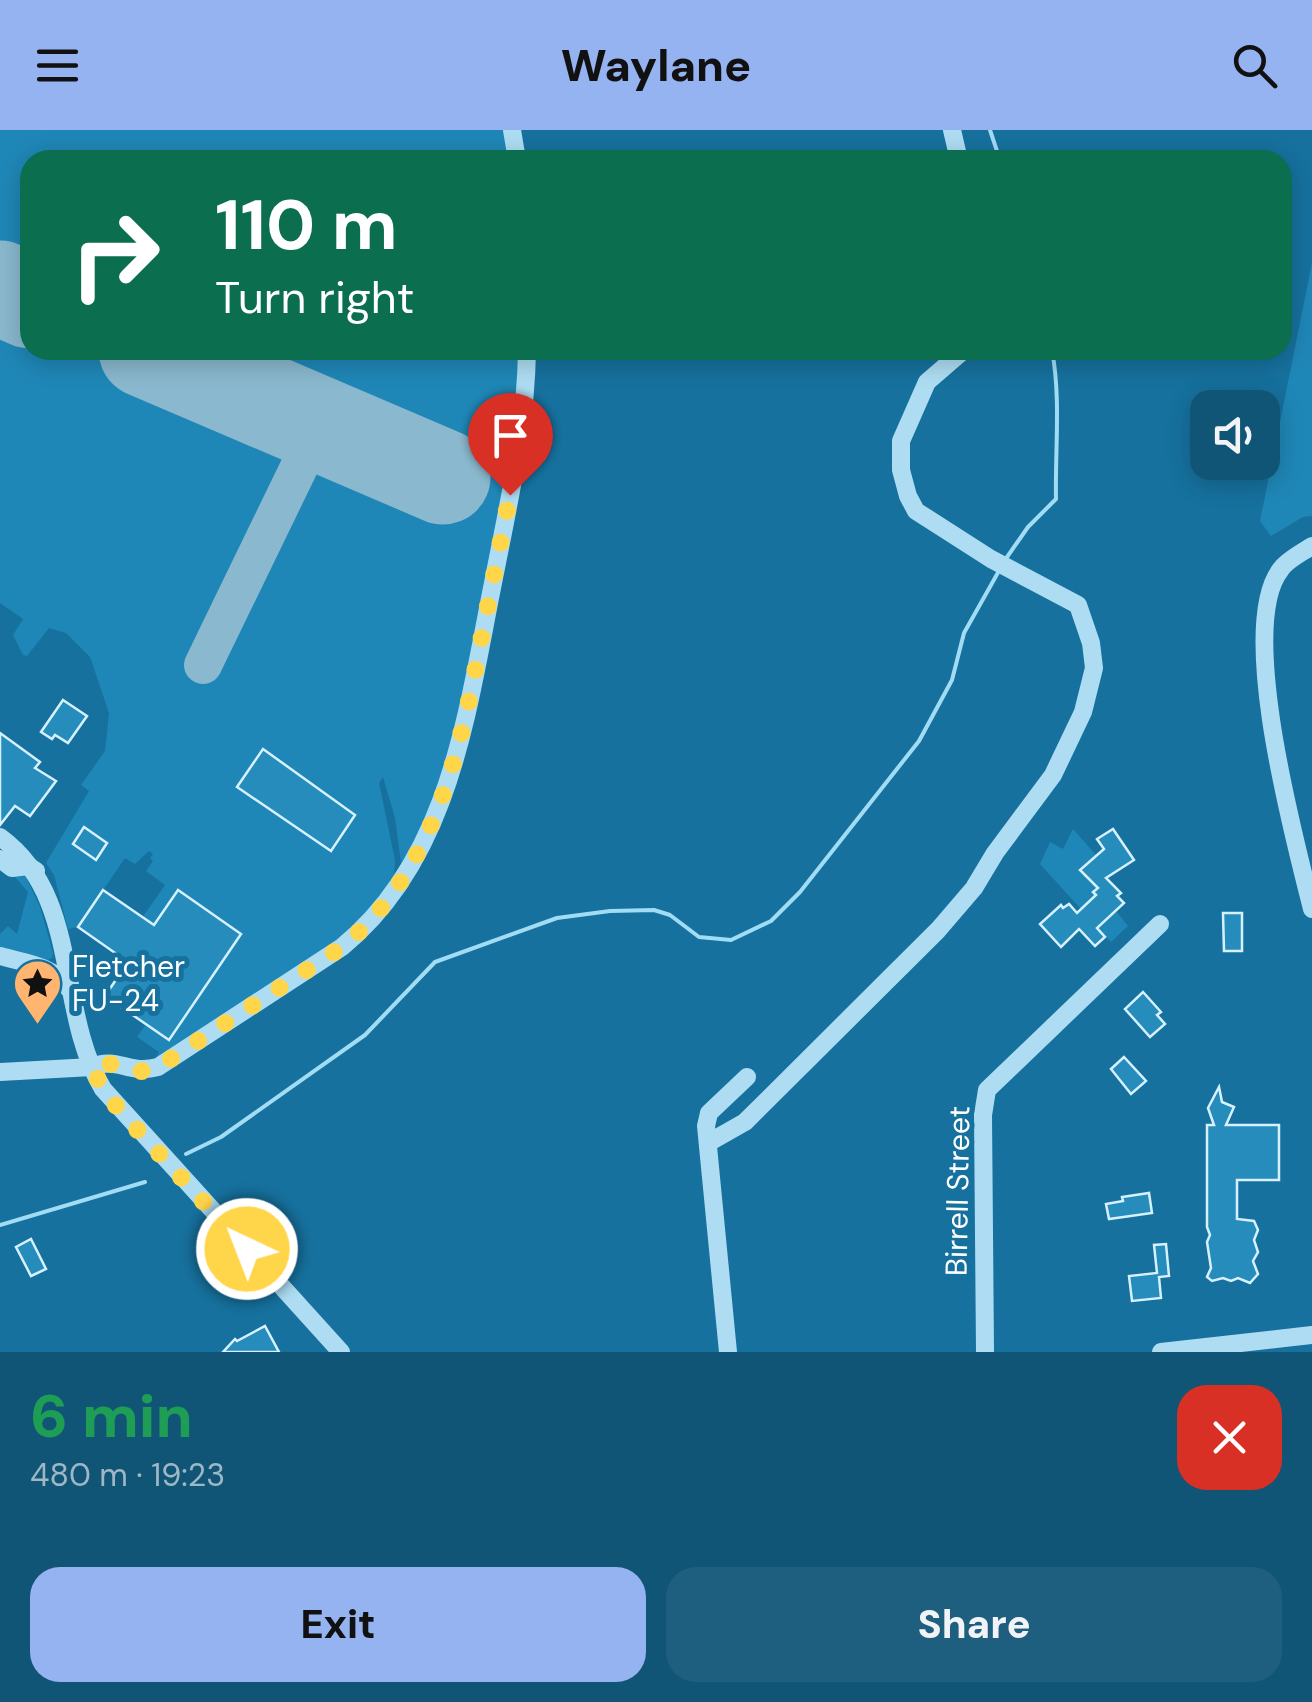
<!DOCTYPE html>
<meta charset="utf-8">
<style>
body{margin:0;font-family:"DM Sans",sans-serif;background:#1e5e7e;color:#f1f3f6;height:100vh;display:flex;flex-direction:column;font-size:38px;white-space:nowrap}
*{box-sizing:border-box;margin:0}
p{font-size:32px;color:#9cb7c5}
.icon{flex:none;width:55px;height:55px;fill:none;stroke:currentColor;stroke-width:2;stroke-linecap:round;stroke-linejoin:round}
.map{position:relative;height:1222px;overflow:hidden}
.side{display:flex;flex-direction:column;background:#105576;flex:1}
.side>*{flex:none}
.hud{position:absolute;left:20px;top:20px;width:1272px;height:210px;border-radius:30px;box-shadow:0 5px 25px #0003;background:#0b6e4f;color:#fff;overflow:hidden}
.buttons{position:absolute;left:1190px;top:260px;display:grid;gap:20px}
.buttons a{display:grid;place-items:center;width:90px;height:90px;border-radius:20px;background:#105576;box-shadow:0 5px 25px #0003;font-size:50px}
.pin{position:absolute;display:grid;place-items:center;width:85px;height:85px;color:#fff;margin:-102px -42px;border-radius:50% 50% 50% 0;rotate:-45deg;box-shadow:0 0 10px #0007}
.pin .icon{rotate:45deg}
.me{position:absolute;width:110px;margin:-55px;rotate:317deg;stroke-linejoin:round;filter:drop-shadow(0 0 8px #0008)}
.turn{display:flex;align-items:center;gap:35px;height:210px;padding:0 30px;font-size:45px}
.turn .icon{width:130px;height:130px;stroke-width:2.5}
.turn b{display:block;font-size:70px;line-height:85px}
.round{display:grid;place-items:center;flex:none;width:105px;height:105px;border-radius:30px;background:#1e5e7e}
.head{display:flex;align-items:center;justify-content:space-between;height:170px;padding:0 30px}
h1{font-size:60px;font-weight:800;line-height:75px;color:#1e9e55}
.button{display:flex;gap:20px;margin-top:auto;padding:20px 30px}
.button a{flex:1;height:115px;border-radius:30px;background:#95b2f1;color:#111;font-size:40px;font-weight:800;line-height:115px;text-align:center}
.button a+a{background:#1e5e7e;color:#f1f3f6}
header{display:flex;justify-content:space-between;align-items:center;height:130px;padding:0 30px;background:#95b2f1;color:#111;font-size:45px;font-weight:800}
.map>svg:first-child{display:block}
</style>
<header><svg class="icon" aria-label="menu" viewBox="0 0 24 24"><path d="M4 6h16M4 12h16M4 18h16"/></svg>Waylane<svg class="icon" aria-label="search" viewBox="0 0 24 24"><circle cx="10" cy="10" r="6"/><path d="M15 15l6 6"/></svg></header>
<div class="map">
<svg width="1312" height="1222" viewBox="0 0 1312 1222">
<rect width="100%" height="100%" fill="#16719e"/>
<g fill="#1f87b7">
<polygon points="0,0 509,0 513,30 30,30 30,220 522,220 522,263 451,638 402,740 395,688 383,647 379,653 395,730 394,747 363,793 155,929 159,922 137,907 146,894 169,910 241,804 178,760 128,832 142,788 165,755 146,741 153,731 150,728 153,724 149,721 135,734 125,728 78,797 68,799 54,745 46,733 89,661 81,655 105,621 109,583 90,527 66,503 49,498 27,526 23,525 13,505 23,489 0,473"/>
<polygon points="1312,133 1312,386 1303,387 1271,406 1260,391"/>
<polygon points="1073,699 1096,725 1080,740 1097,759 1099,768 1088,779 1102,793 1116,781 1128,796 1111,812 1040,734 1050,712 1063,719"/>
<polygon points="24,743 40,777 53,823 52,828 45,831 0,820 0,804 8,796 17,804 28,762 14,746"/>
</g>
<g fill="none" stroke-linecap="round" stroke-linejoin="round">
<g stroke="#a1dcf5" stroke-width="4">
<polyline points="990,0 1000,30"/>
<path d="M1005,430L1028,397L1056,369C1055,319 1061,269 1052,220"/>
<polyline points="186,1024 221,1007 365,905 435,832 557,788 610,781 654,780 670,785 699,807 731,810 771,791 800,762 919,611 952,550 964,503 1000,439"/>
<polyline points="0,1095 145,1052"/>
</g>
<polyline stroke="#8ab8ce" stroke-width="38" points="203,535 320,294"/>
<g stroke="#8ab8ce" stroke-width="95">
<polyline points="0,158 30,171"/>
<polyline points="146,220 443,347"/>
</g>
</g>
<g fill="#258cbc" stroke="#d6f1fd" stroke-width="2.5">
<polygon points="63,570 87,586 68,613 55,605 52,609 41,602"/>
<polygon points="0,603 40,632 35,638 56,651 30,686 15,676 0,695"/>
<polygon points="263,619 355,685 331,721 237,657"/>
<polygon points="84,697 107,713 96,730 73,714"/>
<polygon points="1113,699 1134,730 1106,748 1121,763 1117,766 1124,773 1097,798 1105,807 1095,816 1079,799 1061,817 1040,794 1061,775 1063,778 1069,774 1077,783 1096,765 1093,762 1098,758 1080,740 1104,719 1097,709"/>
<polygon points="103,760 154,795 178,760 241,804 169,910 105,866 128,832 78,797"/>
<polygon points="1223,783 1242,783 1242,821 1224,821"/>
<polygon points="1143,862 1161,882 1157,885 1165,894 1150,907 1125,879"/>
<polygon points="1124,927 1146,951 1131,964 1111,939"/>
<polygon points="1219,957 1222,972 1234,977 1226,995 1279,995 1279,1050 1237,1050 1237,1089 1254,1091 1258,1100 1254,1110 1258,1122 1253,1131 1258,1144 1250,1153 1238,1148 1231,1151 1223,1148 1212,1151 1207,1147 1211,1138 1207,1112 1210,1105 1207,1097 1207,995 1214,995 1208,978"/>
<polygon points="1149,1063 1152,1083 1109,1089 1106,1074 1123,1071 1122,1067"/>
<polygon points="31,1109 46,1139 31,1146 16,1117"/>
<polygon points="1166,1114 1169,1146 1159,1147 1161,1168 1132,1171 1129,1146 1157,1143 1154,1115"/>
<polygon points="265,1196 279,1222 223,1222 235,1209 237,1211"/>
</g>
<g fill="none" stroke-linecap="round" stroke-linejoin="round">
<g stroke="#aeddf3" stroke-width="18">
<polyline points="512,0 517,30"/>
<polyline points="952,0 959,30"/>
<path d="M1312,416C1303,422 1287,430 1281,439C1236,495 1295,710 1312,779"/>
<path d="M0,707C82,767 55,879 103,959L341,1222"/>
<polyline points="0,729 12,738 28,736 36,741"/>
<path d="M0,826C25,833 54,835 69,859"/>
<path d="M0,942L92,937C118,926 127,945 158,937L342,817C450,729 467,582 493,453C508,376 526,299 527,220"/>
<polyline points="708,1013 745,992 938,800 974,758 995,723 1053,645 1083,582 1094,538 1091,513 1078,475 991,429 916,381 908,366 901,340 901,311 927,252 964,220"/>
<polyline points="728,1222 706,996 709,983 747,947"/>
<polyline points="985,1222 983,985 987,960 1160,794"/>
<polyline points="1161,1222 1312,1205"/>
</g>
</g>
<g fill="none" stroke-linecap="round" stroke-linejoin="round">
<path stroke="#ffd54a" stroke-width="18" stroke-dasharray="0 32.4" d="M247,1119L121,982L103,959L92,938L104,932L138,942L158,937L342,817C433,742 459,627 480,516C490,466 500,415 510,365"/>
</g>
<defs>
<symbol id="sight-pin" viewBox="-11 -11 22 30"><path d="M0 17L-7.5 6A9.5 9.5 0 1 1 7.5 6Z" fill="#ffb470" stroke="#16719e"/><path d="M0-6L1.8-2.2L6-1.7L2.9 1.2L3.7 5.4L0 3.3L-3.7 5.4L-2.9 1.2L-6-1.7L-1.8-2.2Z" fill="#111"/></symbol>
</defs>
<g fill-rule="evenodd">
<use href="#sight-pin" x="10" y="826" width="55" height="75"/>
</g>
<g text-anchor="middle" stroke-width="10" stroke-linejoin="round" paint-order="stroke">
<g font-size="30" fill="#fff" stroke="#16719e" text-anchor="start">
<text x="72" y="847">Fletcher<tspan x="72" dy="34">FU-24</tspan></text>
</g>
<g font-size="30" fill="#fff" stroke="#16719e">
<text transform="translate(958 1061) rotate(-89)" y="10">Birrell Street</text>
</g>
</g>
</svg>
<div class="buttons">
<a><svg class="icon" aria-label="sound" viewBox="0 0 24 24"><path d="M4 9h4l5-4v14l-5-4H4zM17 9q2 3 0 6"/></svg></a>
</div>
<div class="pin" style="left:510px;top:365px;background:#d93025"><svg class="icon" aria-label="arrive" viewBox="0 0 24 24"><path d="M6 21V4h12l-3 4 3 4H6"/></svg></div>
<svg class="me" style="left:247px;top:1119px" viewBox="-20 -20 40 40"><circle r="17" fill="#ffd54a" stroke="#fff" stroke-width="3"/><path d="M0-11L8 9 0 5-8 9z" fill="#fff"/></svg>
<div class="hud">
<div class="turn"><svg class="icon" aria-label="right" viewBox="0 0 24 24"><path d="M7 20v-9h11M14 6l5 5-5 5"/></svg><div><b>110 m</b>Turn right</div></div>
</div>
</div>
<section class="side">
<div class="head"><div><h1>6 min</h1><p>480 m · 19:23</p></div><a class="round" style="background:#d93025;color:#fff"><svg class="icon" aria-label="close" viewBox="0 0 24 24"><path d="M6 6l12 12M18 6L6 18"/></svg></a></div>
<div class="button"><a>Exit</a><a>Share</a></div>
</section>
